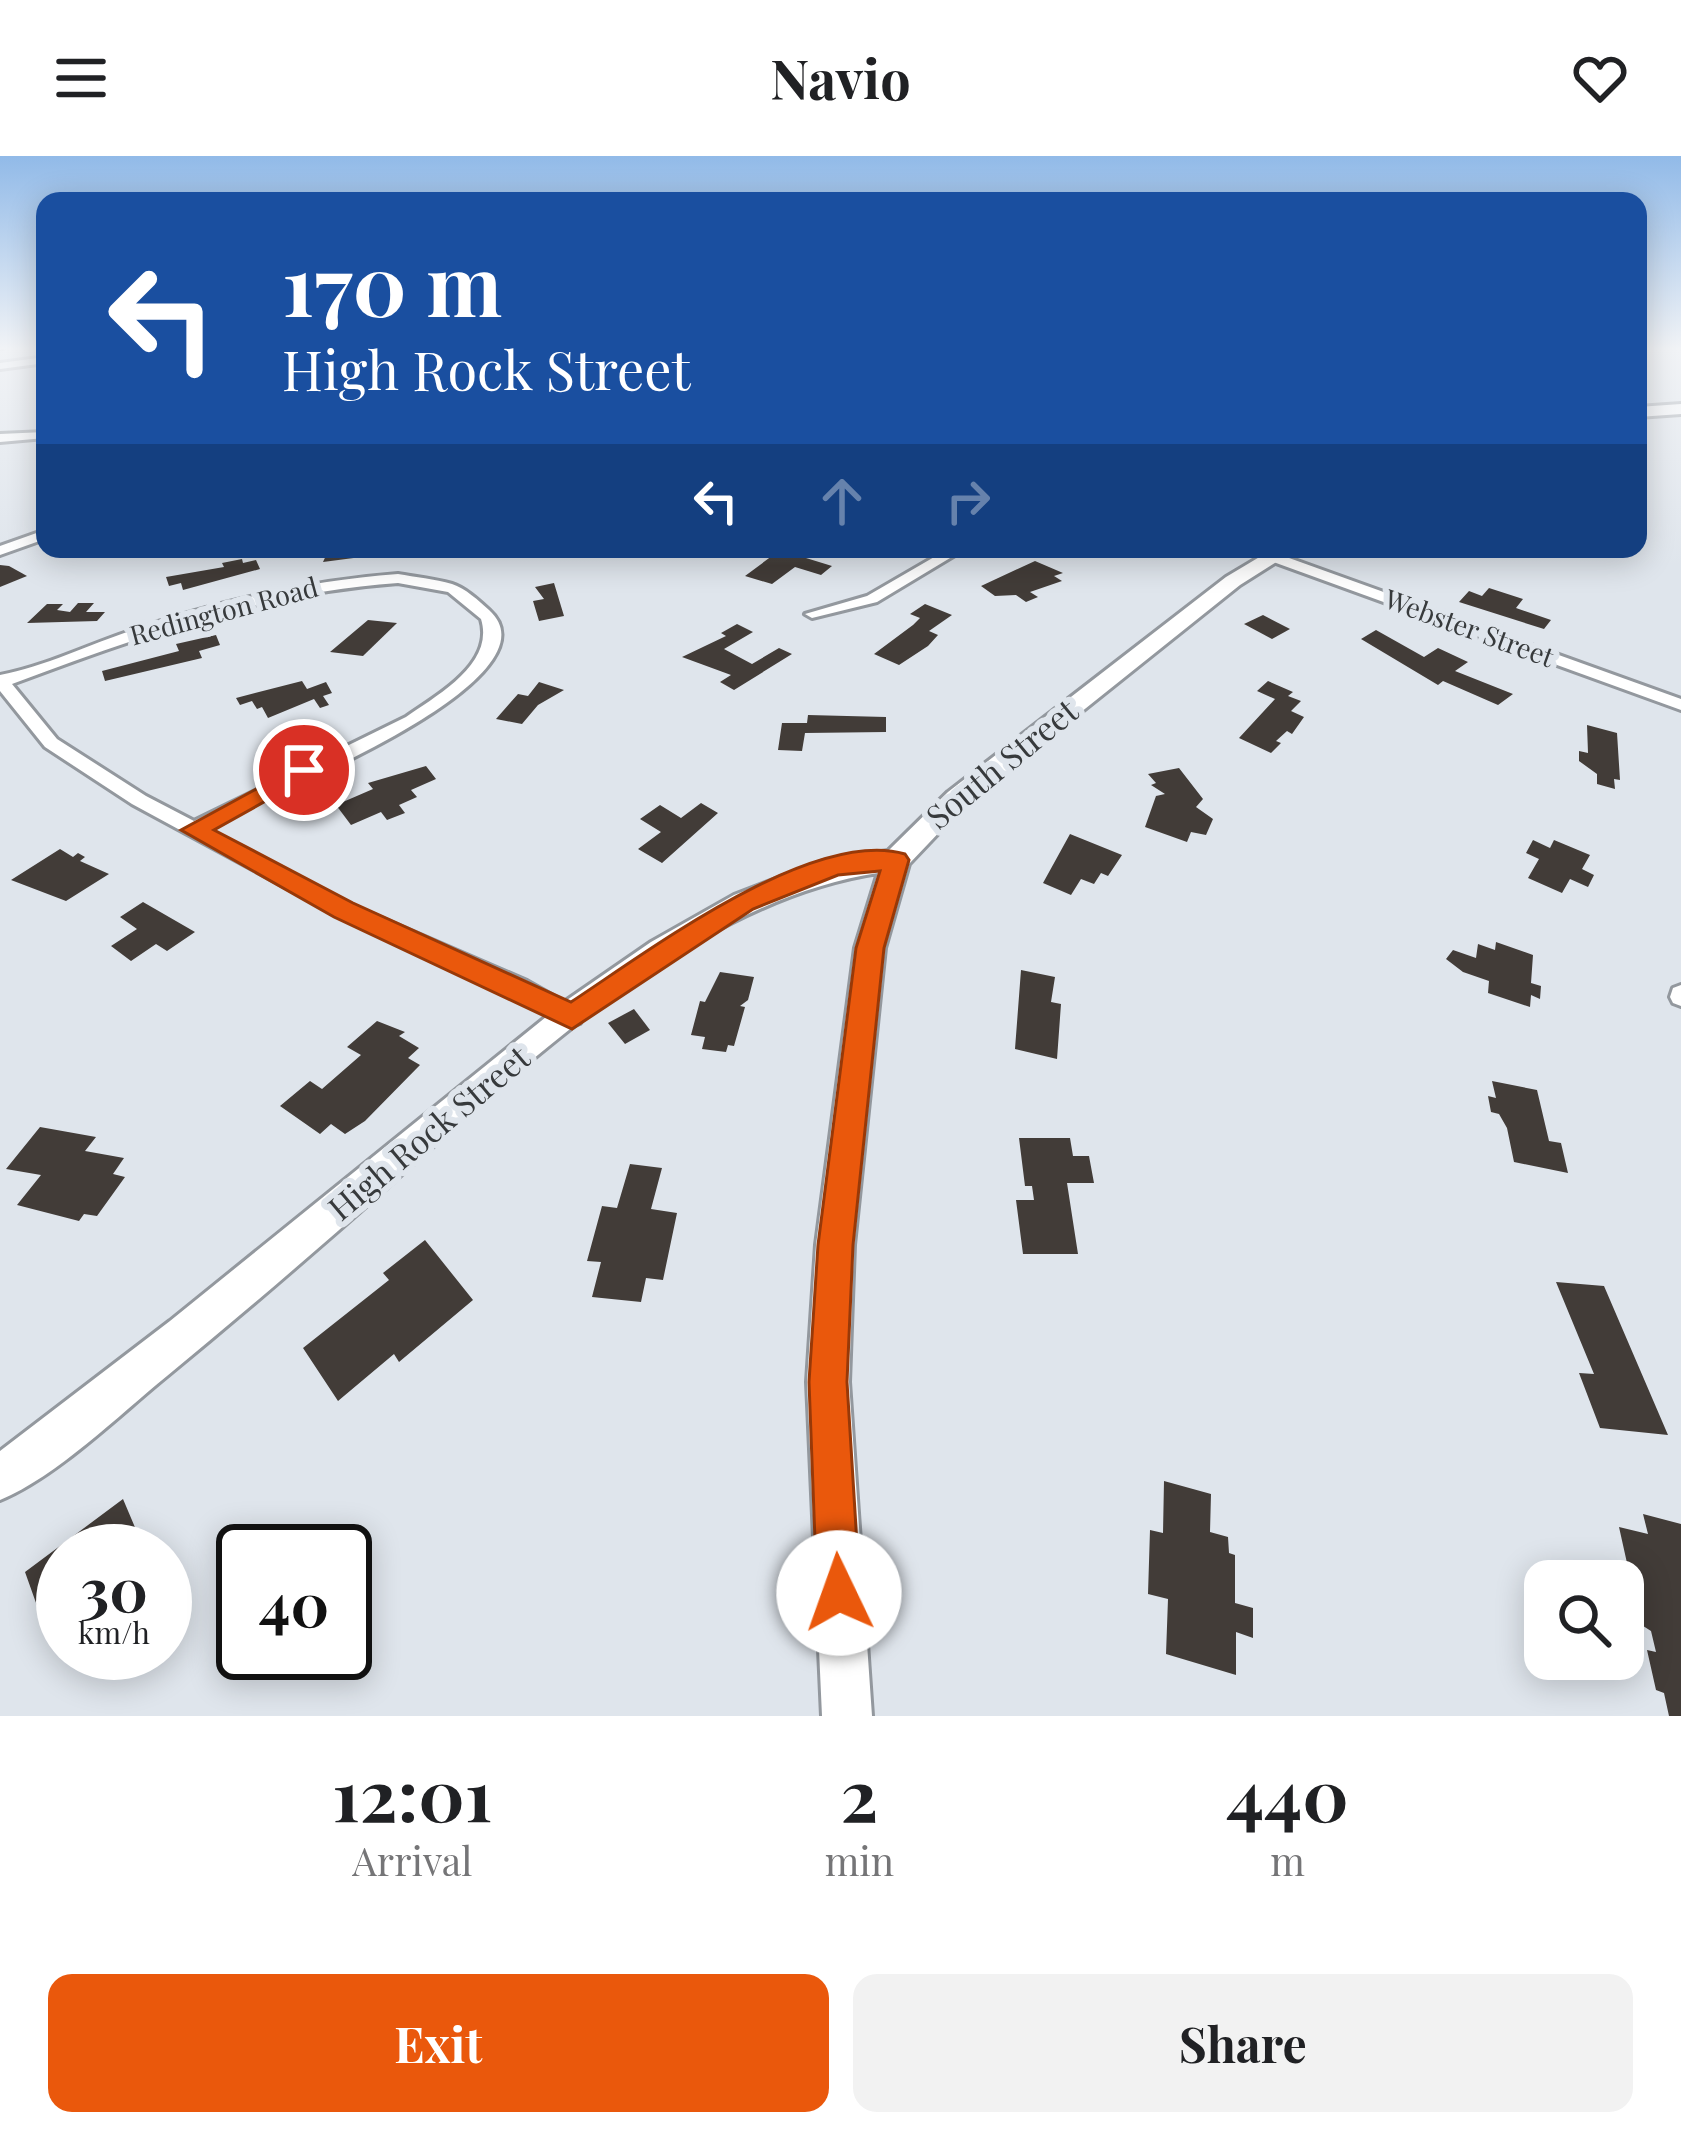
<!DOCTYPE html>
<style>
body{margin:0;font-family:"Playfair Display",serif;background:#f2f2f2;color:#202124;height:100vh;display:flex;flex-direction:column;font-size:45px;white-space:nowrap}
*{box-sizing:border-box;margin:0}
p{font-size:39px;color:#757577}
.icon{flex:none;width:66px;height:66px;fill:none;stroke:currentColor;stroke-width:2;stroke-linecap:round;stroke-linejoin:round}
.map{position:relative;height:1560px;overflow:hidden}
.panel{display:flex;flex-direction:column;background:#fff;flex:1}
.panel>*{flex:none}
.hud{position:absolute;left:36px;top:36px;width:1611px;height:366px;border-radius:24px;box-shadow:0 6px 30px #0003;background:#1a4fa0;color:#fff;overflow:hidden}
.fabs{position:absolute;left:1524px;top:1404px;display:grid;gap:24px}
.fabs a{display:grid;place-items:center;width:120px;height:120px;border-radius:24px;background:#fff;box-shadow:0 6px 30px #0003;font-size:60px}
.speed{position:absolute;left:36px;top:1368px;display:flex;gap:24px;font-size:60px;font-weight:700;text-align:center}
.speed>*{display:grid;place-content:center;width:156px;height:156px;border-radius:50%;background:#fff;box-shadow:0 6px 30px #0003;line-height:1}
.speed small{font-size:30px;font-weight:400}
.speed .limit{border:6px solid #111;border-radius:18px;background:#fff;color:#111}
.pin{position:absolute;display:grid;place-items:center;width:102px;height:102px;color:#fff;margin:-51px;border:6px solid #fff;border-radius:50%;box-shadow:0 3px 12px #0007}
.me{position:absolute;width:132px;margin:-66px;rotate:357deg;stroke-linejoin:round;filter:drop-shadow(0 0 9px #0008)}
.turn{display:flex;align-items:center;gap:42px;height:252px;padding:0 48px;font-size:54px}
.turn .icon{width:156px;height:156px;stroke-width:2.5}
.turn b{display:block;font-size:84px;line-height:102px}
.lanes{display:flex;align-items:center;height:114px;padding:0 48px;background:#0003;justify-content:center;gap:60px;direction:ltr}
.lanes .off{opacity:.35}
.eta{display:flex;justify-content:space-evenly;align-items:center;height:204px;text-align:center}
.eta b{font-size:72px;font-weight:700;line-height:84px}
.cta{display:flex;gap:24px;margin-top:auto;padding:24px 48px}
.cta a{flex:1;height:138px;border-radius:24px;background:#ea580c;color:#fff;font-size:48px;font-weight:700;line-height:138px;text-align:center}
.cta a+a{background:#f2f2f2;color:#202124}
header{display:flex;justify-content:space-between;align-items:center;height:156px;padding:0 48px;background:#fff;font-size:54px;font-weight:700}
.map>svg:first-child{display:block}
</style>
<header><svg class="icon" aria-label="menu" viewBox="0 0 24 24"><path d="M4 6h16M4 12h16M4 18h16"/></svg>Navio<svg class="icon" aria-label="heart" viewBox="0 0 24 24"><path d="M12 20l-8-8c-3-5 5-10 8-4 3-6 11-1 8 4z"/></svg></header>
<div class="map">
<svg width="1681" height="1560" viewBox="0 0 1681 1560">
<rect width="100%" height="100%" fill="#dfe5ec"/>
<g fill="#423c38">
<polygon points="329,393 370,393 369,400 323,406"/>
<polygon points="780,394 832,410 821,419 795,411 772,428 745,420"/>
<polygon points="242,403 243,407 256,404 260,413 183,434 181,427 169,430 166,421 224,411 222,407"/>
<polygon points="1035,405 1063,417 1054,420 1062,425 1030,436 1038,441 1026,446 1016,439 995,440 981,430"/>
<polygon points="0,409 9,410 27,420 0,431"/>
<polygon points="554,427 564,460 539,465 533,445 544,443 535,431"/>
<polygon points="1489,432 1523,443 1516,452 1551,464 1544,473 1459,446 1469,435 1482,440"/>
<polygon points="78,447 94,447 86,456 105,456 97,465 27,467 47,448 63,448 57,454 70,456"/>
<polygon points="925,448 952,459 929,475 938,479 928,490 899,509 874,498 913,469 920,462 910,458"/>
<polygon points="1263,459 1290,473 1272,483 1244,468"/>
<polygon points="368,464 397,467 363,500 330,496"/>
<polygon points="737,468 753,476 724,493 752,508 779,492 792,498 734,534 720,526 731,519 682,501 726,480 721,477"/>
<polygon points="1376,474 1424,501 1438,492 1468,506 1455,515 1513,538 1498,549 1443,525 1438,529 1361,483"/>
<polygon points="216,479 220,489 199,495 202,502 105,525 102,515 179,495 176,488"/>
<polygon points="302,525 307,533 326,526 332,537 323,540 329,549 320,552 314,543 268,562 262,551 257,553 252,545 240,549 236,542"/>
<polygon points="1268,525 1293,536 1288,540 1301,545 1291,555 1304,561 1292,578 1287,575 1276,585 1281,587 1271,597 1239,582 1275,543 1257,535"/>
<polygon points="539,526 564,534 538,549 522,568 496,563 518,538 528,540"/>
<polygon points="808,559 886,561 886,576 805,577 802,595 778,594 782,567 807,567"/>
<polygon points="1587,569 1617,577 1620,624 1614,623 1615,633 1597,628 1597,618 1579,605 1579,595 1588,597"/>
<polygon points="426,610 436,623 411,634 417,641 399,649 405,657 387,664 381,656 351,669 336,649 373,633 368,627"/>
<polygon points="1179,612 1203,643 1196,651 1213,663 1206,679 1191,676 1187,686 1145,671 1156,640 1165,638 1151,629 1156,627 1148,618"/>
<polygon points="701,647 718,657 662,707 638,693 661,676 640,663 660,649 681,662"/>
<polygon points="1070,678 1122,699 1108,720 1101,717 1094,728 1081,723 1071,739 1043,727"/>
<polygon points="1533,684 1550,692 1554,684 1590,699 1582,713 1594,719 1588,731 1570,723 1562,737 1528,722 1539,703 1526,697"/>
<polygon points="60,693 73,701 78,697 85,701 80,705 109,718 66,745 11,724"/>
<polygon points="143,746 195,776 167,795 156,788 131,805 111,790 137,773 120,761"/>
<polygon points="1496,786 1533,799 1531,827 1541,830 1540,843 1531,839 1530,851 1488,837 1489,825 1463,816 1446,803 1453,794 1476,802 1478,788 1495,794"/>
<polygon points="1021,814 1055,821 1051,846 1061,848 1057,903 1015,893"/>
<polygon points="720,816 754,821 748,844 740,850 745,851 734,890 728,889 726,896 702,893 705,881 691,879 700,845 705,846"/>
<polygon points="634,853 650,874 625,888 608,867"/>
<polygon points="377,865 405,876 399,880 419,892 408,902 420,909 365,965 345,978 331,968 320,978 280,950 310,925 322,933 361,899 347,891"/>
<polygon points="1492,925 1537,934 1549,985 1561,987 1568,1017 1514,1006 1507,972 1499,958 1491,956 1488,940 1496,942"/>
<polygon points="40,971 96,981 85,995 124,1002 113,1018 125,1021 97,1060 84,1058 79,1065 17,1049 41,1019 6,1013"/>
<polygon points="1019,982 1070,982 1073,1000 1089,1000 1094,1027 1067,1027 1078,1098 1023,1098 1016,1044 1034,1044 1032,1030 1025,1030"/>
<polygon points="630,1008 662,1012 651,1053 677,1057 663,1124 646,1122 641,1146 592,1141 601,1106 587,1105 602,1050 617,1052"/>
<polygon points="425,1084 473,1144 399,1206 394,1198 338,1245 303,1192 389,1124 383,1117"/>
<polygon points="1556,1126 1604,1130 1668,1279 1600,1272 1579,1217 1594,1218"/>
<polygon points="1164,1325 1211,1338 1210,1376 1228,1381 1229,1397 1235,1399 1235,1447 1253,1452 1253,1482 1236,1476 1236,1519 1166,1498 1168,1443 1148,1438 1150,1374 1163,1377"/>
<polygon points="123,1343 145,1395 63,1395 63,1480 51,1489 25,1416"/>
<polygon points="1643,1358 1681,1368 1681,1560 1669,1560 1664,1537 1656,1534 1647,1494 1656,1496 1651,1475 1629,1461 1619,1413 1629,1416 1619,1371 1648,1378"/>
</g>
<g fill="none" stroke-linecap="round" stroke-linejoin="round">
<defs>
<g id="street">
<polygon points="45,201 45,207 0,213 0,207"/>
<polygon points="45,276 45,282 0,286 0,278"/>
<polygon points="45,374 45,383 0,399 0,390"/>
<polygon points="948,393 965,393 877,446 812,462 805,458 867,440"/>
<polygon points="1268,398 1278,398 1681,543 1681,554 1268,404"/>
<path d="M398,418C415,421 435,423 452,428C465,432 479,445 489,454C559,517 311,622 274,639C252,649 231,661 209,674L351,749L527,825L580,855L583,861L580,867L572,870L564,867L511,837L337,759L132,648L45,591L0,535V519C44,511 90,488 133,474C220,445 306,425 398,418ZM398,427L448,436L481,463C495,508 437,539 406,561L194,665L146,640L57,583L12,528C141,480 259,437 398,427Z"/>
<polygon points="1681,829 1681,850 1673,847 1670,841 1673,832"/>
</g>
<g id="secondary">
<polygon points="1681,248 1681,258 1638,261 1638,251"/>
<path d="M1273,393H1297L1240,429L966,648L909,708L885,792L854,1089L849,1226L872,1560H822L807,1226L816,1089L855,792L878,717C692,745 518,915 381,1037C311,1099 240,1160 167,1220C119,1259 56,1321 0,1344V1295L170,1165L567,844L651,786L734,739L823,705L888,695L948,636L1226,421Z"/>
</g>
</defs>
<use href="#street" stroke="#93989e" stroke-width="6"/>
<use href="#secondary" stroke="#93989e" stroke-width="6"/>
<use href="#street" fill="#fff" fill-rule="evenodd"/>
<use href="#secondary" fill="#fff" fill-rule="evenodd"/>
<polyline stroke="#4a4d50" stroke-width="4.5" stroke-dasharray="8 8" stroke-linecap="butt" points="0,193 6,192"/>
</g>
<linearGradient id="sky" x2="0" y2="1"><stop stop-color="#91bae8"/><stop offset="0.47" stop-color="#f1f3f6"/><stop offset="1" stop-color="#f1f3f6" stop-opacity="0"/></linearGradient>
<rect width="1681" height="410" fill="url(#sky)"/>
<path fill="#ea580c" stroke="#983908" stroke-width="3" d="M304,607L315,614L312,619L214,674L353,747L571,846C646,797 812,671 905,698L909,704L884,792L853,1089L847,1226L860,1437L854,1452L839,1459L823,1452L817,1437L809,1226L818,1089L856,792L880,715L838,719L753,753L572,873L334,761L181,674Z"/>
<g text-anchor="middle" stroke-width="12" stroke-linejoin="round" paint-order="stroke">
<g font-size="27" fill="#373a3c" stroke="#dfe5ec">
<text transform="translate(224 456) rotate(-15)" y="9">Redington Road</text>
<text transform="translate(1469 473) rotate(20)" y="9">Webster Street</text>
</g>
<g font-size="33" fill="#373a3c" stroke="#dfe5ec">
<text transform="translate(1002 608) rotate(-39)" y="12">South Street</text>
<text transform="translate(429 977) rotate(-40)" y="12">High Rock Street</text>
</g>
</g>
</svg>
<div class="fabs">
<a><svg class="icon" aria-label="search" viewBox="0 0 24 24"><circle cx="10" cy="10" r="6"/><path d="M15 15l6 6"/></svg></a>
</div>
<div class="speed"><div>30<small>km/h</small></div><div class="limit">40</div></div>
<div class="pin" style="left:304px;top:614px;background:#d93025"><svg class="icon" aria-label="arrive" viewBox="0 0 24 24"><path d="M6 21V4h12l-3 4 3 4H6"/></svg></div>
<svg class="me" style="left:839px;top:1437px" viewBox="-20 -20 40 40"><circle r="19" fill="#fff"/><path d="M0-13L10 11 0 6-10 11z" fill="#ea580c"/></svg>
<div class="hud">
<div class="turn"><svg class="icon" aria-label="left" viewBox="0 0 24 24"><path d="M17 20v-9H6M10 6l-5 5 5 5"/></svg><div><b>170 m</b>High Rock Street</div></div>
<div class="lanes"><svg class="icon" aria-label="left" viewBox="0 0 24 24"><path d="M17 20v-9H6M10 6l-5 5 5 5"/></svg><svg class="icon off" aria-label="ahead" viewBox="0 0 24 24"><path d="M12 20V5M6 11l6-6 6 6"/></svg><svg class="icon off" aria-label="right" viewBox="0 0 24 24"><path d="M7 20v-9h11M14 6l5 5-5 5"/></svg></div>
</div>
</div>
<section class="panel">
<div class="eta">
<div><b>12:01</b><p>Arrival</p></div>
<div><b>2</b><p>min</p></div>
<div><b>440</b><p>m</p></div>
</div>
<div class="cta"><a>Exit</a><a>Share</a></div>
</section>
